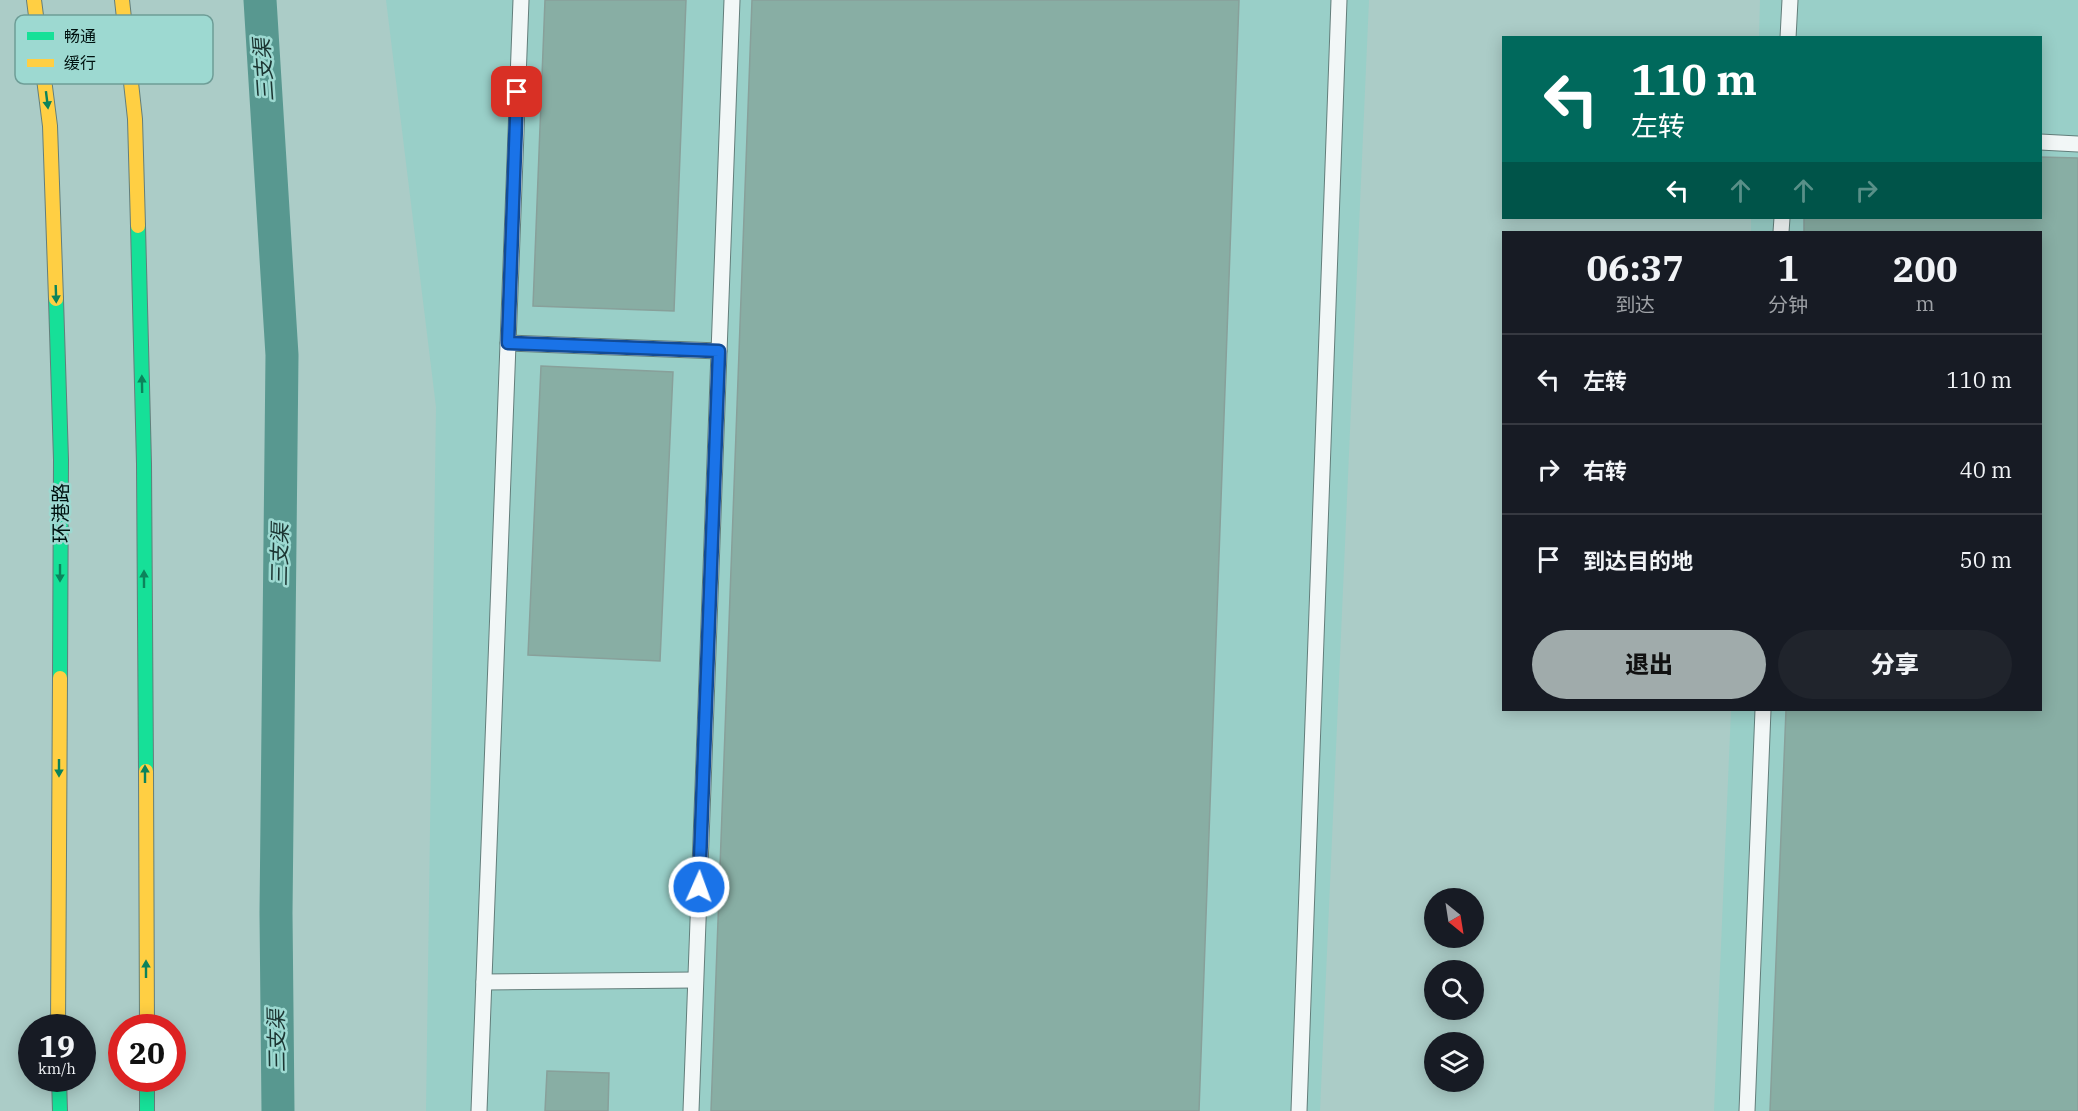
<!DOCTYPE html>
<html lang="zh">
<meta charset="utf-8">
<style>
body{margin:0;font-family:"IBM Plex Serif","Noto Sans SC",serif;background:#20242c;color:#f1f3f6;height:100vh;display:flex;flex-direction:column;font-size:22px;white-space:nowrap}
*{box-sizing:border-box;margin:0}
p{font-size:20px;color:#9ea1a6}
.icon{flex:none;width:33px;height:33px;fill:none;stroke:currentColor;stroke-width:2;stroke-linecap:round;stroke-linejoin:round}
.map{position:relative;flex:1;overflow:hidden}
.drawer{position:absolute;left:1502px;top:231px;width:540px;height:480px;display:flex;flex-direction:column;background:#171b24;border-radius:0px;box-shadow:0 3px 15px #0003}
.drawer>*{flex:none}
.banner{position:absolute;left:1502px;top:36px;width:540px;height:183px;border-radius:0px;box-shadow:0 3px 15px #0003;background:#00695c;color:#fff;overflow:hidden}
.needle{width:39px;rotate:150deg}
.fabs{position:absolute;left:1424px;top:888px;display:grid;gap:12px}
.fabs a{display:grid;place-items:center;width:60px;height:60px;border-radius:50%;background:#171b24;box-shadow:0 3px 15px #0003;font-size:30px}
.speed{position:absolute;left:18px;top:1014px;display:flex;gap:12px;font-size:30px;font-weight:700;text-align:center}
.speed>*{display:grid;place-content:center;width:78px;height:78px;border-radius:50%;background:#171b24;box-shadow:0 3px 15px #0003;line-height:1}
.speed small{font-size:15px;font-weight:400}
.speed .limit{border:9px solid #d22;background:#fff;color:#111}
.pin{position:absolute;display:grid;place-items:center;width:51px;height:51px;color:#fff;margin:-26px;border-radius:12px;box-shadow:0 3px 9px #0006}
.me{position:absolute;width:66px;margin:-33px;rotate:2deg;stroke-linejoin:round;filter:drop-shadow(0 0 4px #0008)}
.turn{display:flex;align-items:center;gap:21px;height:126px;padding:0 30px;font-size:27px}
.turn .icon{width:78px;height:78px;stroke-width:2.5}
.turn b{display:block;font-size:42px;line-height:51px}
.lanes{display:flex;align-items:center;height:57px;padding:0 30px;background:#0003;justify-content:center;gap:30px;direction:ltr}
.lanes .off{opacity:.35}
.eta{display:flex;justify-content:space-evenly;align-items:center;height:102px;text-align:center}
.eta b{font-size:36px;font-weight:800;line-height:42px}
.primary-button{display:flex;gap:12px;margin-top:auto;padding:12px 30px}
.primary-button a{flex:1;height:69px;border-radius:36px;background:#a0abab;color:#111;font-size:24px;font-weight:800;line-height:69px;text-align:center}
.primary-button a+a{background:#20242c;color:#f1f3f6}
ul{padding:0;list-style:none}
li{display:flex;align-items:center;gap:18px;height:90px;padding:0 30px;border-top:2px solid #363941}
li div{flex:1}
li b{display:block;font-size:22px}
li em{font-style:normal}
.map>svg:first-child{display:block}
</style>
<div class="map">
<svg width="2078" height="1111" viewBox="0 0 2078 1111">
<rect width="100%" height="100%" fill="#abccc7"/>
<g fill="#99cfc8">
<polygon points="386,0 1369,0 1320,1111 426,1111 436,407"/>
<polygon points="1760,0 2078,0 2078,1111 1714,1111 1731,710 2040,710 2040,232 1751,232 1751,218 2040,218 2040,38 1759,37"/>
</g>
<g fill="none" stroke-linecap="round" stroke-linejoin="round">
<polyline stroke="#589890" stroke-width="33" points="260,0 282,355 276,913 278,1111"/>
</g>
<g fill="#88aea4" stroke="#88a09a" stroke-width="1.5">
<polygon points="545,0 686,0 674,311 533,306"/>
<polygon points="752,0 1239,0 1199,1111 711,1111"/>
<polygon points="2040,157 2078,158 2078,1111 1770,1111 1786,710 2040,710 2040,232 1804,232 1804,218 2040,218"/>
<polygon points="541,366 673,372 660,661 528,655"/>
<polygon points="547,1071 609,1073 608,1111 545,1111"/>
</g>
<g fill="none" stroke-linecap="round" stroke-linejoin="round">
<defs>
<g id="lane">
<polyline points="1788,38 1790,0"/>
<polyline points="2040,142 2078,144"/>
<polyline points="1781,232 1782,218"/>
<polyline points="508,343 719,351"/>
<polyline points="484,982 695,980"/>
<polyline points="479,1111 521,0"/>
<polyline points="691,1111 732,0"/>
<polyline points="1299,1111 1339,0"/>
<polyline points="1747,1111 1763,710"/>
</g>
<g id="fast">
<polyline points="138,226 144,464 146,771"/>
<polyline points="56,299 61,460 60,678"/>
<polyline points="59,1078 60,1111"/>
<polyline points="147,1078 147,1111"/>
</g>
<g id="slow">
<polyline points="34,0 50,126 56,299"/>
<polyline points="122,0 135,119 138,226"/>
<polyline points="146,771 147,1028"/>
<polyline points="58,1028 60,678"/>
</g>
</defs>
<use href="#lane" stroke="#637e7b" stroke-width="17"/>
<use href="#fast" stroke="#637e7b" stroke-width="16"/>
<use href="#slow" stroke="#637e7b" stroke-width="16"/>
<use href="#lane" stroke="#f2f7f7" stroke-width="15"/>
<use href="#fast" stroke="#16e098" stroke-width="14"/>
<use href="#slow" stroke="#ffcf43" stroke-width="14"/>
</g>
<defs><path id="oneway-solid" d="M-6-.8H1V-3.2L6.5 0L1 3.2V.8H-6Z" transform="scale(1.5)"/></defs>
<g fill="#0c835b">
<use href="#oneway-solid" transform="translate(47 100) rotate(83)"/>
<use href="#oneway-solid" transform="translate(56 294) rotate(88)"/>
<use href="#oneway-solid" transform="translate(142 384) rotate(-91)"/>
<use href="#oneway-solid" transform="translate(60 573) rotate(90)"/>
<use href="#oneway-solid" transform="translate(144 579) rotate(-90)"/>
<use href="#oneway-solid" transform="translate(59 768) rotate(90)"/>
<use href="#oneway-solid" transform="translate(145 774) rotate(-90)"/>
<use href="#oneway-solid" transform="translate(146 969) rotate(-90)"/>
</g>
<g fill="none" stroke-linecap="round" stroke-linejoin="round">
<defs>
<polyline id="route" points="517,92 508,343 719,351 699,887"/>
</defs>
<use href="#route" stroke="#114b97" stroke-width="15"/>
<use href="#route" stroke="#1a73e8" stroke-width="10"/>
</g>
<g text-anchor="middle" stroke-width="5" stroke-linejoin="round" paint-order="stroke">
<g font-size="20" fill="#001210" stroke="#9dd9d1">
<text transform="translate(61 513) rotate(-90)" y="7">环港路</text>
</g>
<g font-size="21" font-style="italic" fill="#1c3532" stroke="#9dd9d1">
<text transform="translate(264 70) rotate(-94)" y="7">三支渠</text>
<text transform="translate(280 555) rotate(-89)" y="7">三支渠</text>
<text transform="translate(277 1041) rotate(-91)" y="7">三支渠</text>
</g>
</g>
<rect x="15" y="15" width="198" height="69" rx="9" fill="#9dd9d1" stroke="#6e9d97" stroke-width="1.5"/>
<rect x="27" y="32" width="27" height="8" fill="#16e098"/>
<rect x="27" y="59" width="27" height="8" fill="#ffcf43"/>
<g font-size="16" fill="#001210">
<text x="64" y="42">畅通</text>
<text x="64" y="69">缓行</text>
</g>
</svg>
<div class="fabs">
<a><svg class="needle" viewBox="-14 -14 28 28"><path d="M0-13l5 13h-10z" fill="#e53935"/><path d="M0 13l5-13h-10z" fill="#9ea1a6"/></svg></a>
<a><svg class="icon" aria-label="search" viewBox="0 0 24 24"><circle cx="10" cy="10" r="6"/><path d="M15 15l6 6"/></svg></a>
<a><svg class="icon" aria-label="layers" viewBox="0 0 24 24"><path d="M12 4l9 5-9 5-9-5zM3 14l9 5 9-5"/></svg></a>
</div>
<div class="speed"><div>19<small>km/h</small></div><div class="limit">20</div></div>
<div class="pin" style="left:517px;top:92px;background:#d93025"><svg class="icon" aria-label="arrive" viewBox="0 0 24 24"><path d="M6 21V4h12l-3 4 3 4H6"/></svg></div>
<svg class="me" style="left:699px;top:887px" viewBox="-20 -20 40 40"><circle r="17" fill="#1a73e8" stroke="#fff" stroke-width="3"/><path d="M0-11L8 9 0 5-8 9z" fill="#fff"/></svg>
<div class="banner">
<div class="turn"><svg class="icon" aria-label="left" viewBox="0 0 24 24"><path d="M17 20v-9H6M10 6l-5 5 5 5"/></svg><div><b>110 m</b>左转</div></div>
<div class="lanes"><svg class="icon" aria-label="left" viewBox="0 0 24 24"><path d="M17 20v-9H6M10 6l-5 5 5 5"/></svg><svg class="icon off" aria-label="ahead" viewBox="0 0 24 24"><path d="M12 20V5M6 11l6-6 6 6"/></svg><svg class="icon off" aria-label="ahead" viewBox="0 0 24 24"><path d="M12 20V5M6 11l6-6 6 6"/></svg><svg class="icon off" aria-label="right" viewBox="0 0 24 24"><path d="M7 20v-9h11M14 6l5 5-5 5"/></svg></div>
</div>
<section class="drawer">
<div class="eta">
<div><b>06:37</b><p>到达</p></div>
<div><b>1</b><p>分钟</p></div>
<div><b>200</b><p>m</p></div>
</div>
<ul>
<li><svg class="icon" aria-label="left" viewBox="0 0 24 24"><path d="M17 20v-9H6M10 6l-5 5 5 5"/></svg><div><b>左转</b></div><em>110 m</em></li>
<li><svg class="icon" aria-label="right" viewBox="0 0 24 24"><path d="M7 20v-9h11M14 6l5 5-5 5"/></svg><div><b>右转</b></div><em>40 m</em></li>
<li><svg class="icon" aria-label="arrive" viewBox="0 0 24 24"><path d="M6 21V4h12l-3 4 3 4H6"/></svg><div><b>到达目的地</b></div><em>50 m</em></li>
</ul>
<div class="primary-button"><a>退出</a><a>分享</a></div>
</section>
</div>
